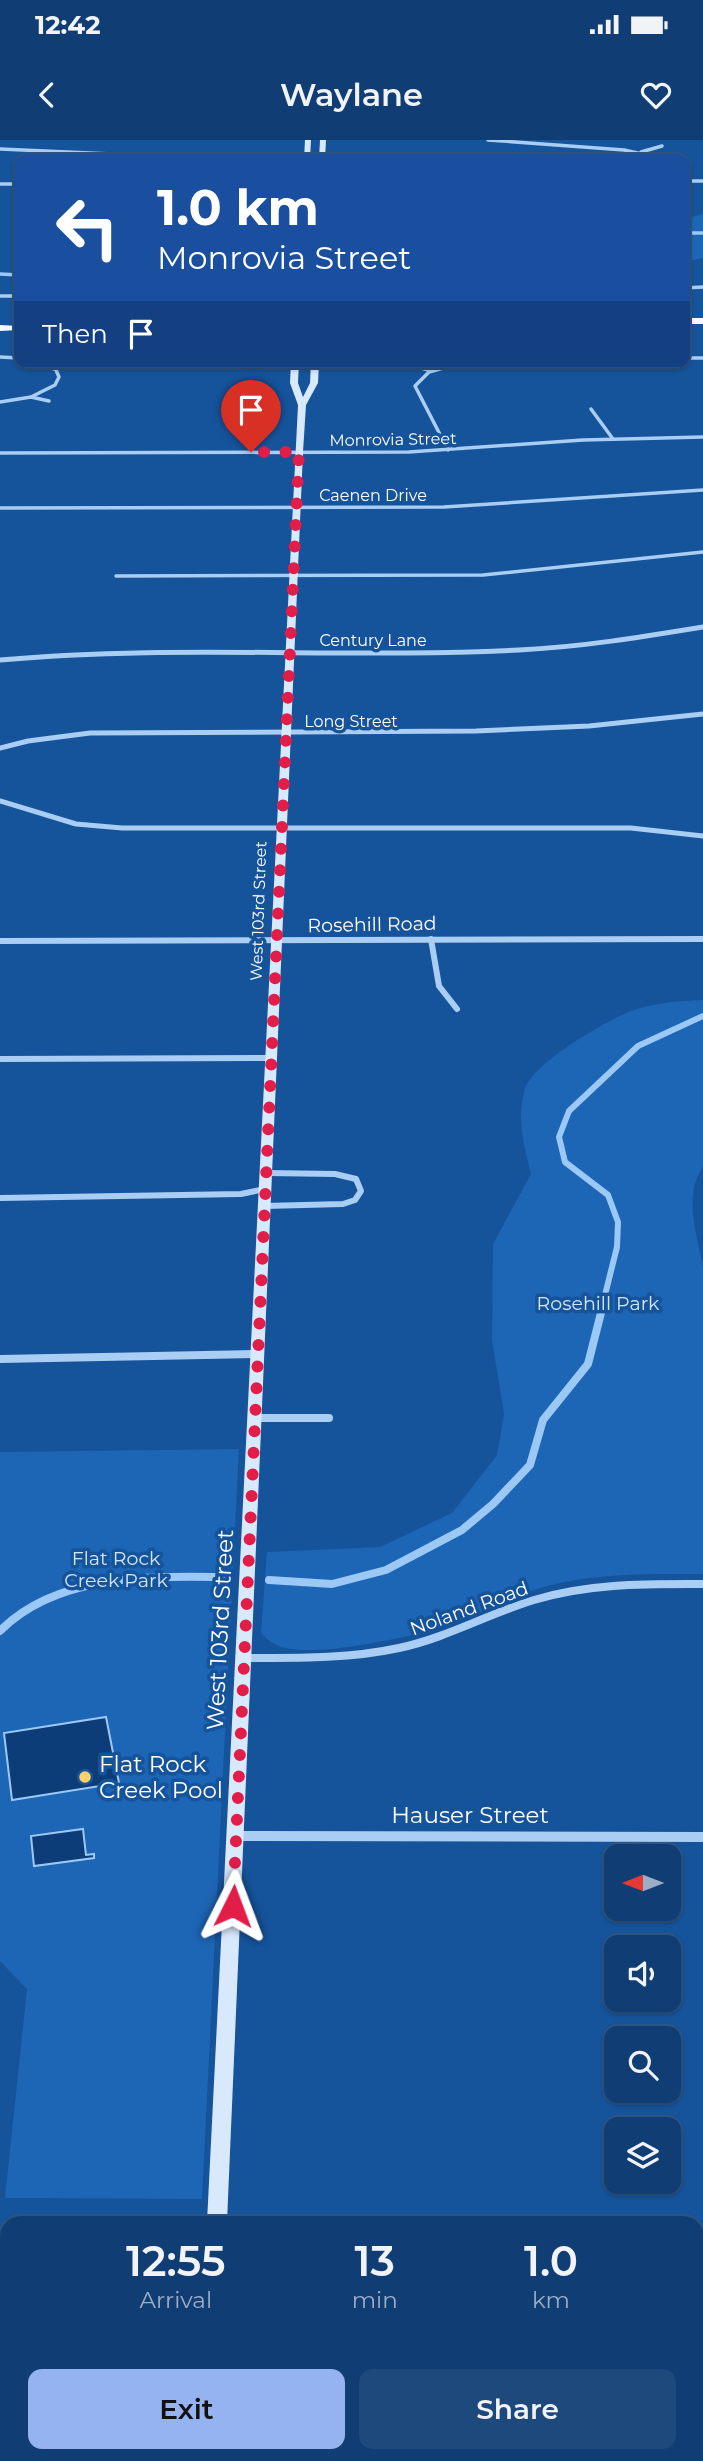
<!DOCTYPE html>
<style>
body{margin:0;font-family:Montserrat,sans-serif;background:#1e497c;color:#f1f3f6;height:100vh;display:flex;flex-direction:column;font-size:26px;white-space:nowrap}
*{box-sizing:border-box;margin:0}
p{font-size:23px;color:#9caec5}
.icon{flex:none;width:38px;height:38px;fill:none;stroke:currentColor;stroke-width:2;stroke-linecap:round;stroke-linejoin:round}
.map{position:relative;flex:1;overflow:hidden}
.side{position:absolute;left:0px;top:2076px;width:704px;height:247px;display:flex;flex-direction:column;background:#103e74;border-radius:21px 21px 0 0;box-shadow:0 2px 5px #0004,0 0 0 2px #305786}
.side>*{flex:none}
.top-card{position:absolute;left:14px;top:14px;width:676px;height:214px;border-radius:14px;box-shadow:0 2px 5px #0004,0 0 0 2px #305786;background:#1a4fa0;color:#fff;overflow:hidden}
.needle{width:46px;rotate:270deg}
.controls{position:absolute;left:604px;top:1704px;display:grid;gap:14px}
.controls a{display:grid;place-items:center;width:77px;height:77px;border-radius:14px;background:#103e74;box-shadow:0 2px 5px #0004,0 0 0 2px #305786;font-size:35px}
.pin{position:absolute;display:grid;place-items:center;width:60px;height:60px;color:#fff;margin:-72px -30px;border-radius:50% 50% 50% 0;rotate:-45deg;box-shadow:0 0 7px #0007}
.pin .icon{rotate:45deg}
.me{position:absolute;width:77px;margin:-38px;rotate:3deg;stroke-linejoin:round;filter:drop-shadow(0 0 5px #0008)}
.turn{display:flex;align-items:center;gap:24px;height:147px;padding:0 28px;font-size:32px}
.turn .icon{width:91px;height:91px;stroke-width:2.5}
.turn b{display:block;font-size:49px;line-height:60px}
.then{display:flex;align-items:center;height:66px;padding:0 28px;background:#0003;gap:14px;font-size:26px}
.eta{display:flex;justify-content:space-evenly;align-items:center;height:119px;text-align:center}
.eta b{font-size:42px;font-weight:600;line-height:49px}
.button{display:flex;gap:14px;margin-top:auto;padding:14px 28px}
.button a{flex:1;height:80px;border-radius:14px;background:#95b2f1;color:#111;font-size:28px;font-weight:600;line-height:80px;text-align:center}
.button a+a{background:#1e497c;color:#f1f3f6}
.status{display:flex;justify-content:space-between;align-items:center;height:49px;padding:0 35px;background:#103e74;direction:ltr}
.status svg{height:19px;fill:currentColor}
header{display:flex;justify-content:space-between;align-items:center;height:91px;padding:0 28px;background:#103e74;font-size:32px;font-weight:600}
.map>svg:first-child{display:block}
</style>
<div class="status"><b>12:42</b><svg viewBox="0 0 49 12"><path d="M0 12V9h3v3zM5 12V6h3v6zM10 12V3h3v9zM15 12V0h3v12zM26 1h20v11H26zM47 4h2v5h-2z"/></svg></div>
<header><svg class="icon" aria-label="back" viewBox="0 0 24 24"><path d="M15 5l-7 7 7 7"/></svg>Waylane<svg class="icon" aria-label="heart" viewBox="0 0 24 24"><path d="M12 20l-8-8c-3-5 5-10 8-4 3-6 11-1 8 4z"/></svg></header>
<div class="map">
<svg width="703" height="2321" viewBox="0 0 703 2321">
<rect width="100%" height="100%" fill="#15539b"/>
<g fill="#1d65b5">
<polygon points="703,74 703,118 684,122 684,79"/>
<path d="M703,860V1027C683,1055 697,1096 703,1126V1434C658,1434 610,1433 565,1442C522,1450 485,1472 445,1486C411,1497 316,1518 282,1507C273,1504 267,1500 261,1493L267,1412L380,1407L452,1373L497,1315L504,1274L492,1200L493,1104L531,1034C524,1005 516,979 525,949C533,923 603,883 628,872C651,863 678,861 703,860Z"/>
<polygon points="239,1309 202,2059 5,2058 27,1849 0,1821 0,1312"/>
</g>
<g fill="#0d3d78" stroke="#9cc8f6" stroke-width="2">
<polygon points="106,1577 119,1643 12,1660 4,1593"/>
<polygon points="83,1689 86,1715 94,1714 94,1718 34,1726 31,1696"/>
</g>
<g fill="none" stroke-linecap="round" stroke-linejoin="round">
<g stroke="#9cc8f6" stroke-width="3.5">
<polyline points="684,93 703,93"/>
<polyline points="0,134 19,135"/>
</g>
<polyline stroke="#9cc8f6" stroke-width="6" points="602,1167 617,1107 618,1082 608,1055 565,1022 559,997 569,971 638,906 703,876"/>
<g stroke="#9cc8f6" stroke-width="8">
<polyline points="269,1440 332,1444 386,1430 462,1390 493,1364 530,1325 543,1280 588,1224 603,1165"/>
<path d="M0,1491C56,1434 150,1436 225,1437"/>
</g>
<g stroke="#aacdf3" stroke-width="3.5">
<polyline points="488,0 624,10 664,19"/>
<polyline points="0,9 179,17 384,19"/>
<polyline points="641,12 662,6"/>
<polyline points="684,41 703,41"/>
<polyline points="0,44 19,44"/>
<polyline points="684,148 703,147"/>
<polyline points="0,156 19,156"/>
<polyline points="0,217 19,218"/>
<polyline points="684,218 703,218"/>
<polyline points="403,222 431,231"/>
<polyline points="31,257 55,245 59,237 56,230 40,222"/>
<polyline points="0,262 31,257 49,261"/>
<polyline points="591,269 613,299"/>
<polyline points="448,310 415,246 429,232 465,222"/>
<polyline points="0,313 409,312 583,300 703,297"/>
<polyline points="0,368 444,367 703,350"/>
<polyline points="116,436 483,435 703,412"/>
</g>
<g stroke="#aacdf3" stroke-width="5">
<path d="M0,520C173,504 346,519 519,510C581,507 642,497 703,487"/>
<polyline points="0,608 28,601 90,593 476,591 589,586 703,574"/>
<polyline points="0,661 76,684 122,688 631,688 703,696"/>
</g>
<g stroke="#aacdf3" stroke-width="6">
<polyline points="431,799 439,846 457,869"/>
<polyline points="0,801 703,799"/>
<polyline points="0,919 272,918"/>
<polyline points="0,1058 241,1054 265,1049"/>
<polyline points="265,1066 343,1064 355,1060 361,1051 356,1039 335,1034 267,1033"/>
</g>
<g stroke="#aacdf3" stroke-width="8">
<polyline points="0,1219 258,1214"/>
<polyline points="256,1278 329,1278"/>
<path d="M245,1518C296,1518 348,1519 399,1508C446,1498 488,1474 534,1460C589,1443 647,1444 703,1444"/>
</g>
<g stroke="#aacdf3" stroke-width="10">
<polyline points="237,1696 703,1697"/>
<polyline points="0,2233 7,2233"/>
</g>
<g fill="#d9e9fd" fill-rule="evenodd">
<polygon points="305,0 311,0 310,19 304,19"/>
<polygon points="320,0 326,0 325,19 319,19"/>
<polygon points="291,222 299,222 298,243 303,257 310,243 311,222 319,222 318,243 306,265 303,312 227,2082 207,2082 298,265 290,243"/>
<rect x="195" y="2315" width="22" height="6"/>
</g>
<g fill="#f6f9ff" fill-rule="evenodd">
<rect x="684" y="178" width="19" height="6"/>
<polygon points="0,185 19,186 19,190 0,191"/>
</g>
</g>
<g fill="none" stroke-linecap="round" stroke-linejoin="round">
<polyline stroke="#e11d48" stroke-width="12" stroke-dasharray="0 21.6" points="233,1766 299,312 251,312"/>
</g>
<circle fill="#ffd06c" stroke="#15539b" stroke-width="2.5" cx="85" cy="1637" r="7"/>
<g text-anchor="middle" stroke-width="7" stroke-linejoin="round" paint-order="stroke">
<g font-size="16" fill="#fff" stroke="#15539b">
<text transform="translate(393 299) rotate(-1)" y="6">Monrovia Street</text>
<text x="373" y="361">Caenen Drive</text>
<text x="373" y="506">Century Lane</text>
<text x="351" y="587">Long Street</text>
<text transform="translate(258 771) rotate(-88)" y="6">West 103rd Street</text>
</g>
<g font-size="19" fill="#fff" stroke="#15539b">
<text transform="translate(372 784) rotate(-1)" y="7">Rosehill Road</text>
<text transform="translate(469 1468) rotate(-20)" y="7">Noland Road</text>
</g>
<g font-size="19" fill="#d2e6fd" stroke="#15539b">
<text x="598" y="1170">Rosehill Park</text>
<text x="116" y="1425">Flat Rock<tspan x="116" dy="22">Creek Park</tspan></text>
</g>
<g font-size="23" fill="#fff" stroke="#15539b">
<text transform="translate(220 1490) rotate(-87)" y="8">West 103rd Street</text>
<text x="470" y="1683">Hauser Street</text>
</g>
<g font-size="23" fill="#fff" stroke="#15539b" text-anchor="start">
<text x="99" y="1632">Flat Rock<tspan x="99" dy="26">Creek Pool</tspan></text>
</g>
</g>
</svg>
<div class="controls">
<a><svg class="needle" viewBox="-14 -14 28 28"><path d="M0-13l5 13h-10z" fill="#e53935"/><path d="M0 13l5-13h-10z" fill="#9caec5"/></svg></a>
<a><svg class="icon" aria-label="sound" viewBox="0 0 24 24"><path d="M4 9h4l5-4v14l-5-4H4zM17 9q2 3 0 6"/></svg></a>
<a><svg class="icon" aria-label="search" viewBox="0 0 24 24"><circle cx="10" cy="10" r="6"/><path d="M15 15l6 6"/></svg></a>
<a><svg class="icon" aria-label="layers" viewBox="0 0 24 24"><path d="M12 4l9 5-9 5-9-5zM3 14l9 5 9-5"/></svg></a>
</div>
<div class="pin" style="left:251px;top:312px;background:#d93025"><svg class="icon" aria-label="arrive" viewBox="0 0 24 24"><path d="M6 21V4h12l-3 4 3 4H6"/></svg></div>
<svg class="me" style="left:233px;top:1766px" viewBox="-20 -20 40 40"><path d="M0-17L14 15 0 8-14 15z" fill="#e11d48" stroke="#fff" stroke-width="4"/></svg>
<div class="top-card">
<div class="turn"><svg class="icon" aria-label="left" viewBox="0 0 24 24"><path d="M17 20v-9H6M10 6l-5 5 5 5"/></svg><div><b>1.0 km</b>Monrovia Street</div></div>
<div class="then">Then<svg class="icon" aria-label="arrive" viewBox="0 0 24 24"><path d="M6 21V4h12l-3 4 3 4H6"/></svg></div>
</div>
<section class="side">
<div class="eta">
<div><b>12:55</b><p>Arrival</p></div>
<div><b>13</b><p>min</p></div>
<div><b>1.0</b><p>km</p></div>
</div>
<div class="button"><a>Exit</a><a>Share</a></div>
</section>
</div>
